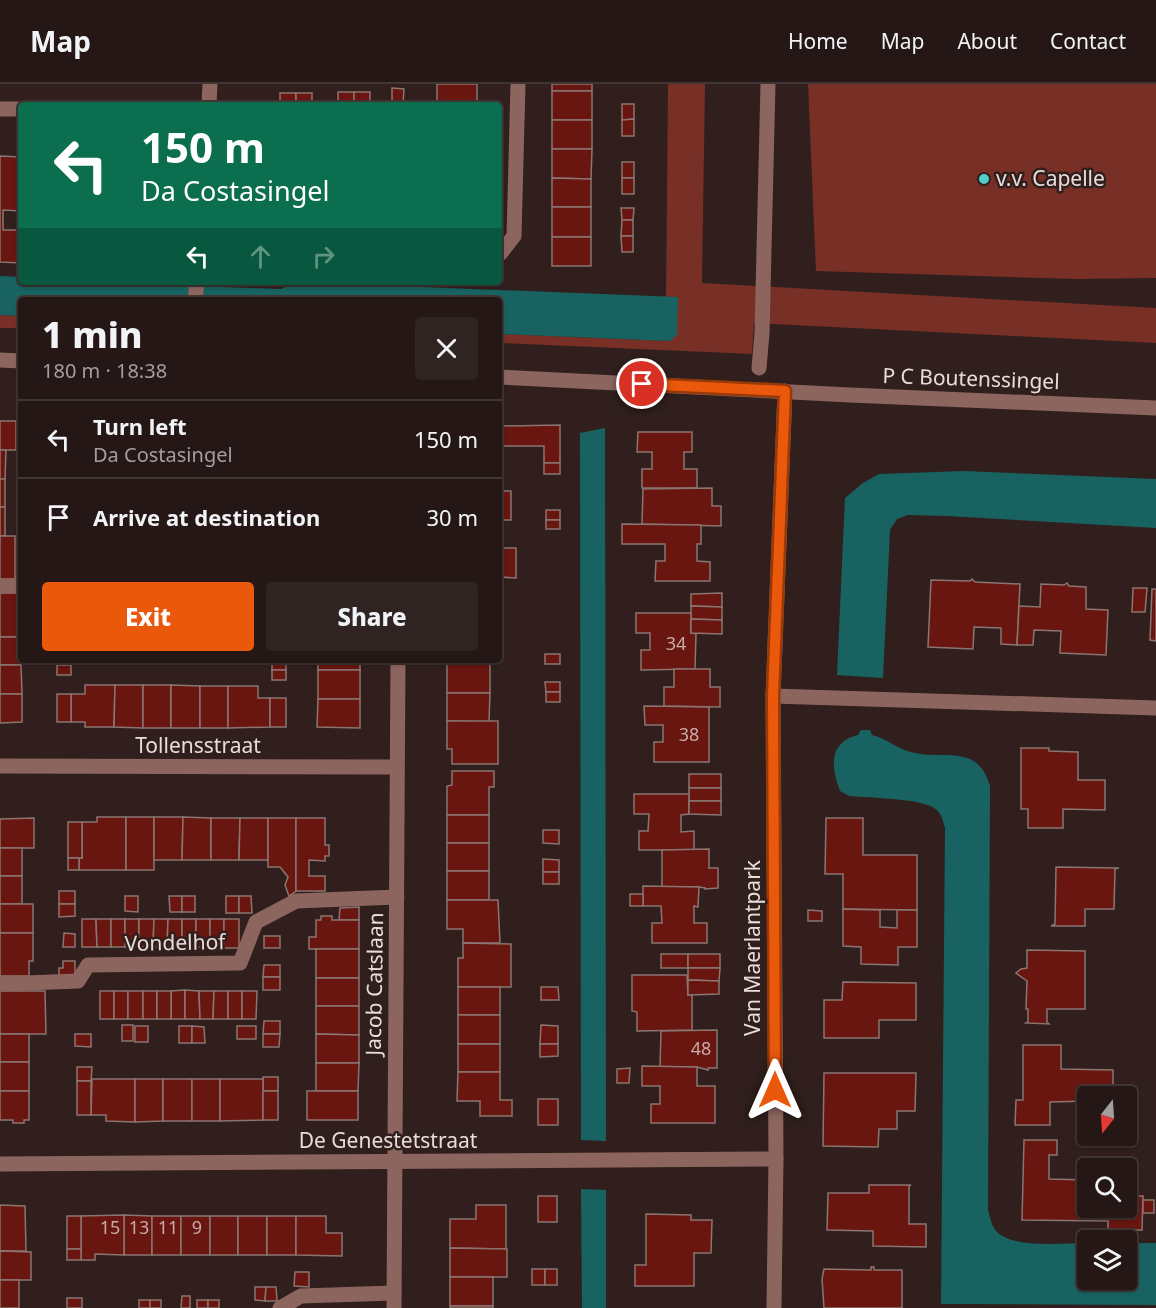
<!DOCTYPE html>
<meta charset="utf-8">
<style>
body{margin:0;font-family:"Noto Sans",sans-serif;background:#302422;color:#f1f3f6;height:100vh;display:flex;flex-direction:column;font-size:22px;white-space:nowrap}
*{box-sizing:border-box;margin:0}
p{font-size:20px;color:#a39fa0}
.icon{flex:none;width:33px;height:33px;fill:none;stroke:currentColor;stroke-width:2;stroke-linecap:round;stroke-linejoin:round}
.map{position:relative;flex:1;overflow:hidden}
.sheet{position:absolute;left:18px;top:213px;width:484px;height:366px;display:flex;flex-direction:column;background:#241715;border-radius:6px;box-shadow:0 2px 4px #0004,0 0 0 2px #413634}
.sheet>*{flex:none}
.banner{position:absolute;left:18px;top:18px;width:484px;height:183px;border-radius:6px;box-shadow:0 2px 4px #0004,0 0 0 2px #413634;background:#0b6e4f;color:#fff;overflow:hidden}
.needle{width:39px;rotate:197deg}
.controls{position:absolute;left:1077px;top:1002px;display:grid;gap:12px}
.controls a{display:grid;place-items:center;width:60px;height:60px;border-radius:6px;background:#241715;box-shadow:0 2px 4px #0004,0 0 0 2px #413634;font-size:30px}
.pin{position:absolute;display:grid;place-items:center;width:51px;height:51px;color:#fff;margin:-26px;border:3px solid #fff;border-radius:50%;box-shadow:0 2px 6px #0007}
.me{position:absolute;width:66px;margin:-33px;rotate:0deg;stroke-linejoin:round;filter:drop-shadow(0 0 4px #0008)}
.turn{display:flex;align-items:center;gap:21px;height:126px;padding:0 24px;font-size:27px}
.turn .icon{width:78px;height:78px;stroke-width:2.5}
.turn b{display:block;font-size:42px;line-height:51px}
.lanes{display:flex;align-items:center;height:57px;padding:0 24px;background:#0003;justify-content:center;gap:30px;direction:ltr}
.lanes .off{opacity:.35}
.round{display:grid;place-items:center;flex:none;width:63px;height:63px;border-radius:6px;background:#302422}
.head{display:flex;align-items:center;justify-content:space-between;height:102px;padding:0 24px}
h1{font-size:36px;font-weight:800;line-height:45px}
.action{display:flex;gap:12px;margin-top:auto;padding:12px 24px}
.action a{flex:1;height:69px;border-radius:6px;background:#ea580c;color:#fff;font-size:24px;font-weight:800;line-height:69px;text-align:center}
.action a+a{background:#302422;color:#f1f3f6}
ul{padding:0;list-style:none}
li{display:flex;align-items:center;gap:18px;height:78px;padding:0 24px;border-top:2px solid #413634}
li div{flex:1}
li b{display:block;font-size:22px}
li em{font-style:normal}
header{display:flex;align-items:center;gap:36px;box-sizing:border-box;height:84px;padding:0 30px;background:#241715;border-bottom:2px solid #413634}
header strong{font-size:28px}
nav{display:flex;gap:33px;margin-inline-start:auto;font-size:21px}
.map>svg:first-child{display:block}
</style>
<header>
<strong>Map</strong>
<nav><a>Home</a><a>Map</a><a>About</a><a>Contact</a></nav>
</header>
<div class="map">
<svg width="1156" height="1224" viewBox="0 0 1156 1224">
<rect width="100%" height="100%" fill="#301f1c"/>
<g fill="#782f26">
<polygon points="668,0 705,0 702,199 1156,224 1156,259 754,239 752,270 500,259 500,250 670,257 678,213 666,213"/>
<polygon points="808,0 1156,0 1156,194 1077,195 816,187"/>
<polygon points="0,231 21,232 21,244 0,244"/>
</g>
<g fill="#186362">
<polygon points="0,192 21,193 21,198 177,198 221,203 281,205 296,198 678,213 677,251 670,257 500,250 500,216 21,216 21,232 0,231"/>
<polygon points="605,344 606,1057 581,1056 580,349"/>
<polygon points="964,387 1156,395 1156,444 947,432 908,431 897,435 890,446 883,594 837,591 845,414 863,399 879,390"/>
<path d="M861,646H870L872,651C886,654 897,665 911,668C944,677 977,658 990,702L988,1126C990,1134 992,1143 997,1148C1015,1165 1064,1159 1087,1159L1088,1196H1126L1127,1159H1156V1221L941,1220L945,744C943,737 942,731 937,726C924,714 869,714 849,712L840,707C831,684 828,658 858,651Z"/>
<polygon points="581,1105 606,1106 606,1224 582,1224"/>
</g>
<g fill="#68160f" stroke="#8b7571" stroke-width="1.5">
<rect x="437" y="0" width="40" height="21"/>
<rect x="552" y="0" width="40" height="7"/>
<polygon points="392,4 404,5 403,21 392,21"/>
<rect x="552" y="7" width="40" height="29"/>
<rect x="338" y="8" width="16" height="12"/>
<rect x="354" y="8" width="16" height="12"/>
<rect x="280" y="9" width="16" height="11"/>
<polygon points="296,9 312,9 312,21 296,20"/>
<polygon points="622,20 634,20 634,35 622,36"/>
<polygon points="634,35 634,52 622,52 622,36"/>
<rect x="552" y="36" width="40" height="29"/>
<polygon points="552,65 592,65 591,95 552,94"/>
<polygon points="0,72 21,73 21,127 3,126 3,146 21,146 21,179 0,178"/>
<rect x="622" y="78" width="12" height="16"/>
<polygon points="552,94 591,95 591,123 552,123"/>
<rect x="622" y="94" width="12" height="16"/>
<rect x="552" y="123" width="39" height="30"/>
<polygon points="621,124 634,124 633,136 622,136"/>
<polygon points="622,136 633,136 633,152 621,152"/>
<polygon points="621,152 633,152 633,168 622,168"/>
<rect x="552" y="153" width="39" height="29"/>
<rect x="0" y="337" width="16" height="29"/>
<polygon points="500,338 502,338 502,342 560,341 560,379 544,379 544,362 502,362 502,379 500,379"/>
<polygon points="638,348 692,348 692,368 684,368 684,385 697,385 697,404 642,404 642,385 652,385 652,368 637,368"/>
<polygon points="0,366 6,366 5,395 0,395"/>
<rect x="500" y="379" width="2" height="28"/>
<rect x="544" y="379" width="16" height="11"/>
<rect x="0" y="395" width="5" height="28"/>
<polygon points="712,404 712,422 721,422 721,442 642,440 643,405"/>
<rect x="500" y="407" width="11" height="29"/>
<rect x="0" y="423" width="5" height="29"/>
<rect x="546" y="426" width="14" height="10"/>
<rect x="500" y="436" width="2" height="28"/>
<rect x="546" y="436" width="14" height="9"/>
<polygon points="622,440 701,441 701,460 697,460 697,477 710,478 710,497 655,497 656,477 665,477 665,460 622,460"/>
<rect x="0" y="452" width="15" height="43"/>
<polygon points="500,464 516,464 516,494 500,493"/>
<polygon points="972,495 975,498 1020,500 1017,561 1001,560 1001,544 974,543 973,565 928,563 931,496 970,497"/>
<polygon points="1067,499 1069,502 1086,503 1086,525 1108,526 1106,571 1060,569 1061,547 1034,546 1033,561 1017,561 1019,522 1040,523 1041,500 1064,501"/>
<polygon points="1133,504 1147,504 1145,528 1132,528"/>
<polygon points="1152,505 1156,505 1156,557 1150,556"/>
<rect x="0" y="509" width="21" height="44"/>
<polygon points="722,509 722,523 691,522 691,510"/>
<polygon points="691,522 722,523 722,536 691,535"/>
<polygon points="636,529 691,529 691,549 696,550 695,585 641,586 641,566 650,566 650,549 636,549"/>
<polygon points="691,535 722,536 722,550 691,549"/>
<rect x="0" y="553" width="21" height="28"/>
<rect x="545" y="570" width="15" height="10"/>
<polygon points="57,576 72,576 71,581 57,581"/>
<rect x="272" y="576" width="14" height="10"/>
<rect x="318" y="576" width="42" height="10"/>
<rect x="447" y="576" width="43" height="4"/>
<rect x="447" y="580" width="43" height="29"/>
<polygon points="0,581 21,581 22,610 0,610"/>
<rect x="57" y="581" width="14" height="10"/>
<polygon points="674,585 710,585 710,603 720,603 720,623 664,622 664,603 674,603"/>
<rect x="272" y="586" width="14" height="10"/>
<rect x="318" y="586" width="42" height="29"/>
<polygon points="545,598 560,598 560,608 546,608"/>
<polygon points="85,601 115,601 114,643 85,643 85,638 71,638 71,610 85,610"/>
<polygon points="115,601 143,601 143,644 114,643"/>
<rect x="143" y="601" width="28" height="43"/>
<polygon points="171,601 200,602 200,644 171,644"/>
<rect x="200" y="602" width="28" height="42"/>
<polygon points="228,602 258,602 258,614 270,614 270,643 228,644"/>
<rect x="546" y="608" width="14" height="10"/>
<polygon points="447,609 490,609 489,638 447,637"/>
<polygon points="0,610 22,610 22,638 0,639"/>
<rect x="57" y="610" width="14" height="28"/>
<rect x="270" y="614" width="16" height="29"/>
<polygon points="318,615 360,615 360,644 317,643"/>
<polygon points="644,622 709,623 709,678 654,678 654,658 663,658 663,641 645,641"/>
<polygon points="447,637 498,637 498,680 452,680 452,665 447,665"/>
<polygon points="1021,664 1049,664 1049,667 1078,668 1078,696 1105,696 1105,726 1063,725 1063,744 1028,744 1028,725 1021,725"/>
<polygon points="452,687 494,687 494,703 489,703 489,731 447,731 447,702 452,701"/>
<rect x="689" y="690" width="32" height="14"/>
<rect x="689" y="704" width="32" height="13"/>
<polygon points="634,710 689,710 689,730 681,731 681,748 694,747 694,766 639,766 639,747 648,747 649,730 634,730"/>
<polygon points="689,717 721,717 721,731 689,730"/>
<rect x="447" y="731" width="42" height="28"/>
<polygon points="97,733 126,733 126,786 79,786 79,774 82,774 82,738 97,738"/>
<rect x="126" y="733" width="28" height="53"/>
<polygon points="154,733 183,733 182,776 154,776"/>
<polygon points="183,733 211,734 211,776 182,776"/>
<polygon points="34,734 34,764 0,764 0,735"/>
<polygon points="211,734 240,734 239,776 211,776"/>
<polygon points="240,734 268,734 268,776 239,776"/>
<polygon points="268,734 296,734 296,807 289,812 285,801 288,793 280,783 268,783"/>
<polygon points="296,734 325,734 325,761 329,761 329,772 325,772 325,777 309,776 309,792 325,792 325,807 296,807"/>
<polygon points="826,734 863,734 863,771 917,771 917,826 843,825 843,790 825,790"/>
<rect x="68" y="738" width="14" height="36"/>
<polygon points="543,746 559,746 559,760 543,759"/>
<rect x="447" y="759" width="42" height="28"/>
<rect x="0" y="764" width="22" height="28"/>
<polygon points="709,765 709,784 718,784 718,804 705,805 705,804 699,803 662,803 662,766"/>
<rect x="68" y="774" width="11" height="12"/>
<polygon points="543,775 559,776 559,788 543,788"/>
<polygon points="1056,783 1119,784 1115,785 1114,825 1085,825 1085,842 1051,842 1055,840"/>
<rect x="447" y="787" width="42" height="29"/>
<rect x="543" y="788" width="16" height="12"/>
<rect x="0" y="792" width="22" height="28"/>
<polygon points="643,802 699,803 698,823 694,822 694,839 707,839 707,859 652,859 652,839 662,839 661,822 643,822"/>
<rect x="59" y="807" width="16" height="13"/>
<rect x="630" y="810" width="13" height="12"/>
<polygon points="125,812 138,812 138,828 125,827"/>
<polygon points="169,812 182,812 182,828 170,828"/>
<rect x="182" y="812" width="13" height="16"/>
<rect x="226" y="812" width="13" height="17"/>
<polygon points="239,812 251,812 252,829 239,829"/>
<polygon points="447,816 498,816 500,859 463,859 463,845 447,845"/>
<rect x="0" y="820" width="33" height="29"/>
<polygon points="59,820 75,820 75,832 59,833"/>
<polygon points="359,823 359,836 339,836 340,824"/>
<polygon points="843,825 880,826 880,843 897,844 897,826 917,826 917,863 898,863 898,881 861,880 861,863 843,862"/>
<polygon points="808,826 822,827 822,837 808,837"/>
<polygon points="321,832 332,832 332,836 359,836 359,865 309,865 309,853 316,853 316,836 321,836"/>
<polygon points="82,835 96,835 97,863 82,863"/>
<polygon points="96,835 111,835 111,863 97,863"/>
<rect x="111" y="835" width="14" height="28"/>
<rect x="125" y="835" width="14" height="28"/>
<polygon points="139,835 154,835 153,863 139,863"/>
<polygon points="154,835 168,835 167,863 153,863"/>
<polygon points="168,835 182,835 182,863 167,863"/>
<rect x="182" y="835" width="14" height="28"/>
<rect x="196" y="835" width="14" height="28"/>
<polygon points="210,835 224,835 224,864 210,863"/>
<rect x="224" y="835" width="15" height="29"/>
<polygon points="0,849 33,849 33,877 29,877 29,892 0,892"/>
<polygon points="64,849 75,850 75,863 63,863"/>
<rect x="264" y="852" width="16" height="12"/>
<polygon points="463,859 511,860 511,903 458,903 458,874 463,874"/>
<rect x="316" y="865" width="43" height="29"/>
<polygon points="1027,866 1085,867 1085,925 1047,925 1047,938 1049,940 1026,939 1028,938 1028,925 1026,925 1027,897 1016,889 1021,885 1027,884"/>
<rect x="661" y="870" width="27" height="14"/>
<rect x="688" y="870" width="32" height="14"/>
<polygon points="63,877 75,877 75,892 59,893 59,884 63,884"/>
<polygon points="264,881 280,881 280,893 263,893"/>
<polygon points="688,884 720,884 719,897 688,896"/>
<polygon points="632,891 687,891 688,911 692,911 692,946 637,947 637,928 632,927"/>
<rect x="263" y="893" width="17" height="13"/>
<rect x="316" y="894" width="43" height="28"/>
<polygon points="688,896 719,897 719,910 688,911"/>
<polygon points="843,898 916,899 916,936 879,936 879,954 824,954 824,916 842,916"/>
<rect x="458" y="903" width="42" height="28"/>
<polygon points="541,903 558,903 559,916 541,916"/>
<polygon points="185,906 185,935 171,935 171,907"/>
<polygon points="185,906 199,907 200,935 185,935"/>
<polygon points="0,907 45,907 46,950 0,950"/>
<rect x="100" y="907" width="14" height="28"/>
<rect x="114" y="907" width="14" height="28"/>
<rect x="128" y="907" width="15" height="28"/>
<rect x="143" y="907" width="14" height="28"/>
<rect x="157" y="907" width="14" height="28"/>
<polygon points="199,907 214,907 213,935 200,935"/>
<polygon points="214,907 228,907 228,935 213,935"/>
<rect x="228" y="907" width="14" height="28"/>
<polygon points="242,907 257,907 256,935 242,935"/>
<polygon points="316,922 359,922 359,951 316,950"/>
<rect x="458" y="931" width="42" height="29"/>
<polygon points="264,937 280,937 280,950 263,950"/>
<rect x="122" y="941" width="11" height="16"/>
<polygon points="541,941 558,942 558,960 540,960"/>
<rect x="135" y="942" width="13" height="16"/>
<rect x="179" y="942" width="13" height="17"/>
<polygon points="192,942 204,943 205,959 192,959"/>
<rect x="237" y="942" width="19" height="13"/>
<polygon points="717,946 717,984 708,984 708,986 697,983 660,983 661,947"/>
<rect x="0" y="950" width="29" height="28"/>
<polygon points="75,950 91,950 91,963 75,962"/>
<polygon points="263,950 280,950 279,963 263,963"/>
<polygon points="316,950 359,951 359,979 316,979"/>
<rect x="458" y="960" width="42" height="28"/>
<polygon points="540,960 558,960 558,972 540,973"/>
<polygon points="1023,961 1061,961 1061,985 1113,986 1113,1012 1088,1012 1088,1017 1050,1018 1050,1041 1015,1041 1016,1016 1023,1016"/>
<rect x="0" y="978" width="29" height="29"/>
<polygon points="316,979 359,979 358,1007 316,1007"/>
<polygon points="642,982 697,983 697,1002 715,1002 715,1039 651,1039 651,1020 660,1020 660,1002 642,1002"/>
<polygon points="77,983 92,983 91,997 77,997"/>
<polygon points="630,984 629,999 617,999 617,985"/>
<polygon points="458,988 500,988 500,1016 512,1016 512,1032 480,1032 480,1017 457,1017"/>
<polygon points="824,989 916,989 915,1027 897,1027 897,1045 879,1045 878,1063 823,1062"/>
<rect x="263" y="993" width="15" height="14"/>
<polygon points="92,995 135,995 135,1038 106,1037 106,1031 91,1031"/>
<polygon points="135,995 163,995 163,1037 135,1038"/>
<rect x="163" y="995" width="29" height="42"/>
<rect x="192" y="995" width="28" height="42"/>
<polygon points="220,995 263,995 263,1036 220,1037"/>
<rect x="77" y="997" width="14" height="34"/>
<polygon points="0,1007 29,1007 29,1036 24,1036 24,1039 13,1039 13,1036 0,1036"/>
<rect x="263" y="1007" width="15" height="29"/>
<rect x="307" y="1007" width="51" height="29"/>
<rect x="538" y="1015" width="20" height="26"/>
<polygon points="1024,1056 1057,1056 1057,1071 1049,1071 1049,1095 1088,1096 1088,1124 1126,1124 1126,1112 1143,1112 1142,1146 1108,1146 1108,1137 1022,1136"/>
<polygon points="869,1101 911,1101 909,1102 909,1140 926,1140 926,1163 873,1162 873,1147 827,1146 828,1109 869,1109"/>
<rect x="538" y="1112" width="19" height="26"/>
<rect x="1143" y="1116" width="11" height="13"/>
<polygon points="0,1121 25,1122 26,1167 0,1167"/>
<polygon points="476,1121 506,1121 506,1165 450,1164 450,1135 476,1135"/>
<polygon points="646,1130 691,1131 691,1136 712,1136 711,1169 694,1169 694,1202 635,1202 635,1181 646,1181"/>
<polygon points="124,1131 152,1132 152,1171 124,1171"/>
<polygon points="124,1131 124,1171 95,1170 95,1176 81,1176 81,1132"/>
<rect x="67" y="1132" width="14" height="33"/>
<rect x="152" y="1132" width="29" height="39"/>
<rect x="181" y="1132" width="29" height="39"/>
<rect x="210" y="1132" width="28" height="39"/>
<rect x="238" y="1132" width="29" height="39"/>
<rect x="267" y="1132" width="29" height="39"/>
<polygon points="296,1132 326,1132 326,1149 342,1149 342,1172 296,1171"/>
<polygon points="450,1164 507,1165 507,1193 450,1193"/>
<rect x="67" y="1165" width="14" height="11"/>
<polygon points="0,1167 31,1168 31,1196 0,1196"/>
<polygon points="871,1183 874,1183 874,1186 902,1186 902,1224 824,1224 822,1195 824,1185 871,1186"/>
<rect x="532" y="1185" width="13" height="16"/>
<rect x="545" y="1185" width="12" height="16"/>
<polygon points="295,1188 309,1188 309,1203 294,1202"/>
<rect x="450" y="1193" width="43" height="29"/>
<rect x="0" y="1196" width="19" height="28"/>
<polygon points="255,1203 266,1203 265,1217 255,1216"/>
<polygon points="266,1203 276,1203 277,1217 265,1217"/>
<polygon points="182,1212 190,1212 190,1224 181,1224"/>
<rect x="67" y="1214" width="15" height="10"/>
<rect x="139" y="1216" width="11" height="8"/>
<rect x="150" y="1216" width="11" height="8"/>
<rect x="197" y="1216" width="11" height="8"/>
<rect x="208" y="1216" width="11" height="8"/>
<rect x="450" y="1222" width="43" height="2"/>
</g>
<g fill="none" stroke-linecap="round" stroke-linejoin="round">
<g stroke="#8d655f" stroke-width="15">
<polyline points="209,21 210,0"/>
<polyline points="0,25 21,25"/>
<polyline points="500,170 514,152 518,0"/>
<polyline points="195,216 197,198"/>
<polyline points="0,276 21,277"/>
<polyline points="759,284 762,249 768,0"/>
<polyline points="500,293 850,311 1156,324"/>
<polyline points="0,502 21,502"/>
<polyline points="773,612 1156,624"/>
<polyline points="0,682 396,683"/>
<polyline points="0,900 78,897 88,881 240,879 256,838 296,817 397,813"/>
<polyline points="0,1080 776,1075"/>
<polyline points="280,1224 301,1212 394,1209"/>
<polyline points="394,1224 398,576"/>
<polyline points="774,1224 776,1075 773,612 785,307"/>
</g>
</g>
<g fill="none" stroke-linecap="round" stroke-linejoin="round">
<defs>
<polyline id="route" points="642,300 785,307 773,612 775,1006"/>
</defs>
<use href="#route" stroke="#983908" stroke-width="15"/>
<use href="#route" stroke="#ea580c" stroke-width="10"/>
</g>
<circle fill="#53cdcb" stroke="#301f1c" stroke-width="2" cx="984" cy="95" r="6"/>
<g text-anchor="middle" stroke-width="5" stroke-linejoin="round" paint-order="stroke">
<g font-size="18" fill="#c9aba8">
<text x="676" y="566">34</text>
<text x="689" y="657">38</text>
<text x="701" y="971">48</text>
<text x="110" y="1150">15</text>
<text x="139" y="1150">13</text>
<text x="168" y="1150">11</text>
<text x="197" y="1150">9</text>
</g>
<g font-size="21" fill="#e9dddb" stroke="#301f1c" text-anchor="start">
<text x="996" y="102">v.v. Capelle</text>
</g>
<g font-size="21" fill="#e9dddb" stroke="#301f1c">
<text transform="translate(971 295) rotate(2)" y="7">P C Boutenssingel</text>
<text x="198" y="669">Tollensstraat</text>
<text transform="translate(175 859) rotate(-1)" y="7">Vondelhof</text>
<text transform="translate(753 864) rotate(-90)" y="7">Van Maerlantpark</text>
<text transform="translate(375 900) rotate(-89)" y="7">Jacob Catslaan</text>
<text x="388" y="1064">De Genestetstraat</text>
</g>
</g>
</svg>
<div class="controls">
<a><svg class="needle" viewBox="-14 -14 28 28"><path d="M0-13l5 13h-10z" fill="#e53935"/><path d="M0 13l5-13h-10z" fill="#a39fa0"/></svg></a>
<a><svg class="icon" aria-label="search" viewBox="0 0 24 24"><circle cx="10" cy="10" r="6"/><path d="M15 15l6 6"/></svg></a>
<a><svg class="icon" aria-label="layers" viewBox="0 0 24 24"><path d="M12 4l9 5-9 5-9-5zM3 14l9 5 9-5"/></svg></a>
</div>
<div class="pin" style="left:642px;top:300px;background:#d93025"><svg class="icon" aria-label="arrive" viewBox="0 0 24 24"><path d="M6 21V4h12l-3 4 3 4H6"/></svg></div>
<svg class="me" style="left:775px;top:1006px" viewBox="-20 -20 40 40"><path d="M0-17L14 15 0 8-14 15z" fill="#ea580c" stroke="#fff" stroke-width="4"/></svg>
<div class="banner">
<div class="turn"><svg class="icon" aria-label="left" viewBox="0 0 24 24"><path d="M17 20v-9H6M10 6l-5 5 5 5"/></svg><div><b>150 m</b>Da Costasingel</div></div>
<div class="lanes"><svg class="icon" aria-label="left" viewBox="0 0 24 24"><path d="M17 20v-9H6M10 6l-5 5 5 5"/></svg><svg class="icon off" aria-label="ahead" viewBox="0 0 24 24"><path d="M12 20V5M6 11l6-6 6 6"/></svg><svg class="icon off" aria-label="right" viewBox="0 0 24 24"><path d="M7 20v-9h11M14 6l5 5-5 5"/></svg></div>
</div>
<section class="sheet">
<div class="head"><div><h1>1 min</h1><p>180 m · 18:38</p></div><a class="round"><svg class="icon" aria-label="close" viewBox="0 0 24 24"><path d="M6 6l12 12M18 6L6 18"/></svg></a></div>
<ul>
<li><svg class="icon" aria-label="left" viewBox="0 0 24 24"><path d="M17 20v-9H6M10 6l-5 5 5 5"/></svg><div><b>Turn left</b><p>Da Costasingel</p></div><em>150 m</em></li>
<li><svg class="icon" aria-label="arrive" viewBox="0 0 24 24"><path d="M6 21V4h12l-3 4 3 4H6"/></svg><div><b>Arrive at destination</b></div><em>30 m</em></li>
</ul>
<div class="action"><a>Exit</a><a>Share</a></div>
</section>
</div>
